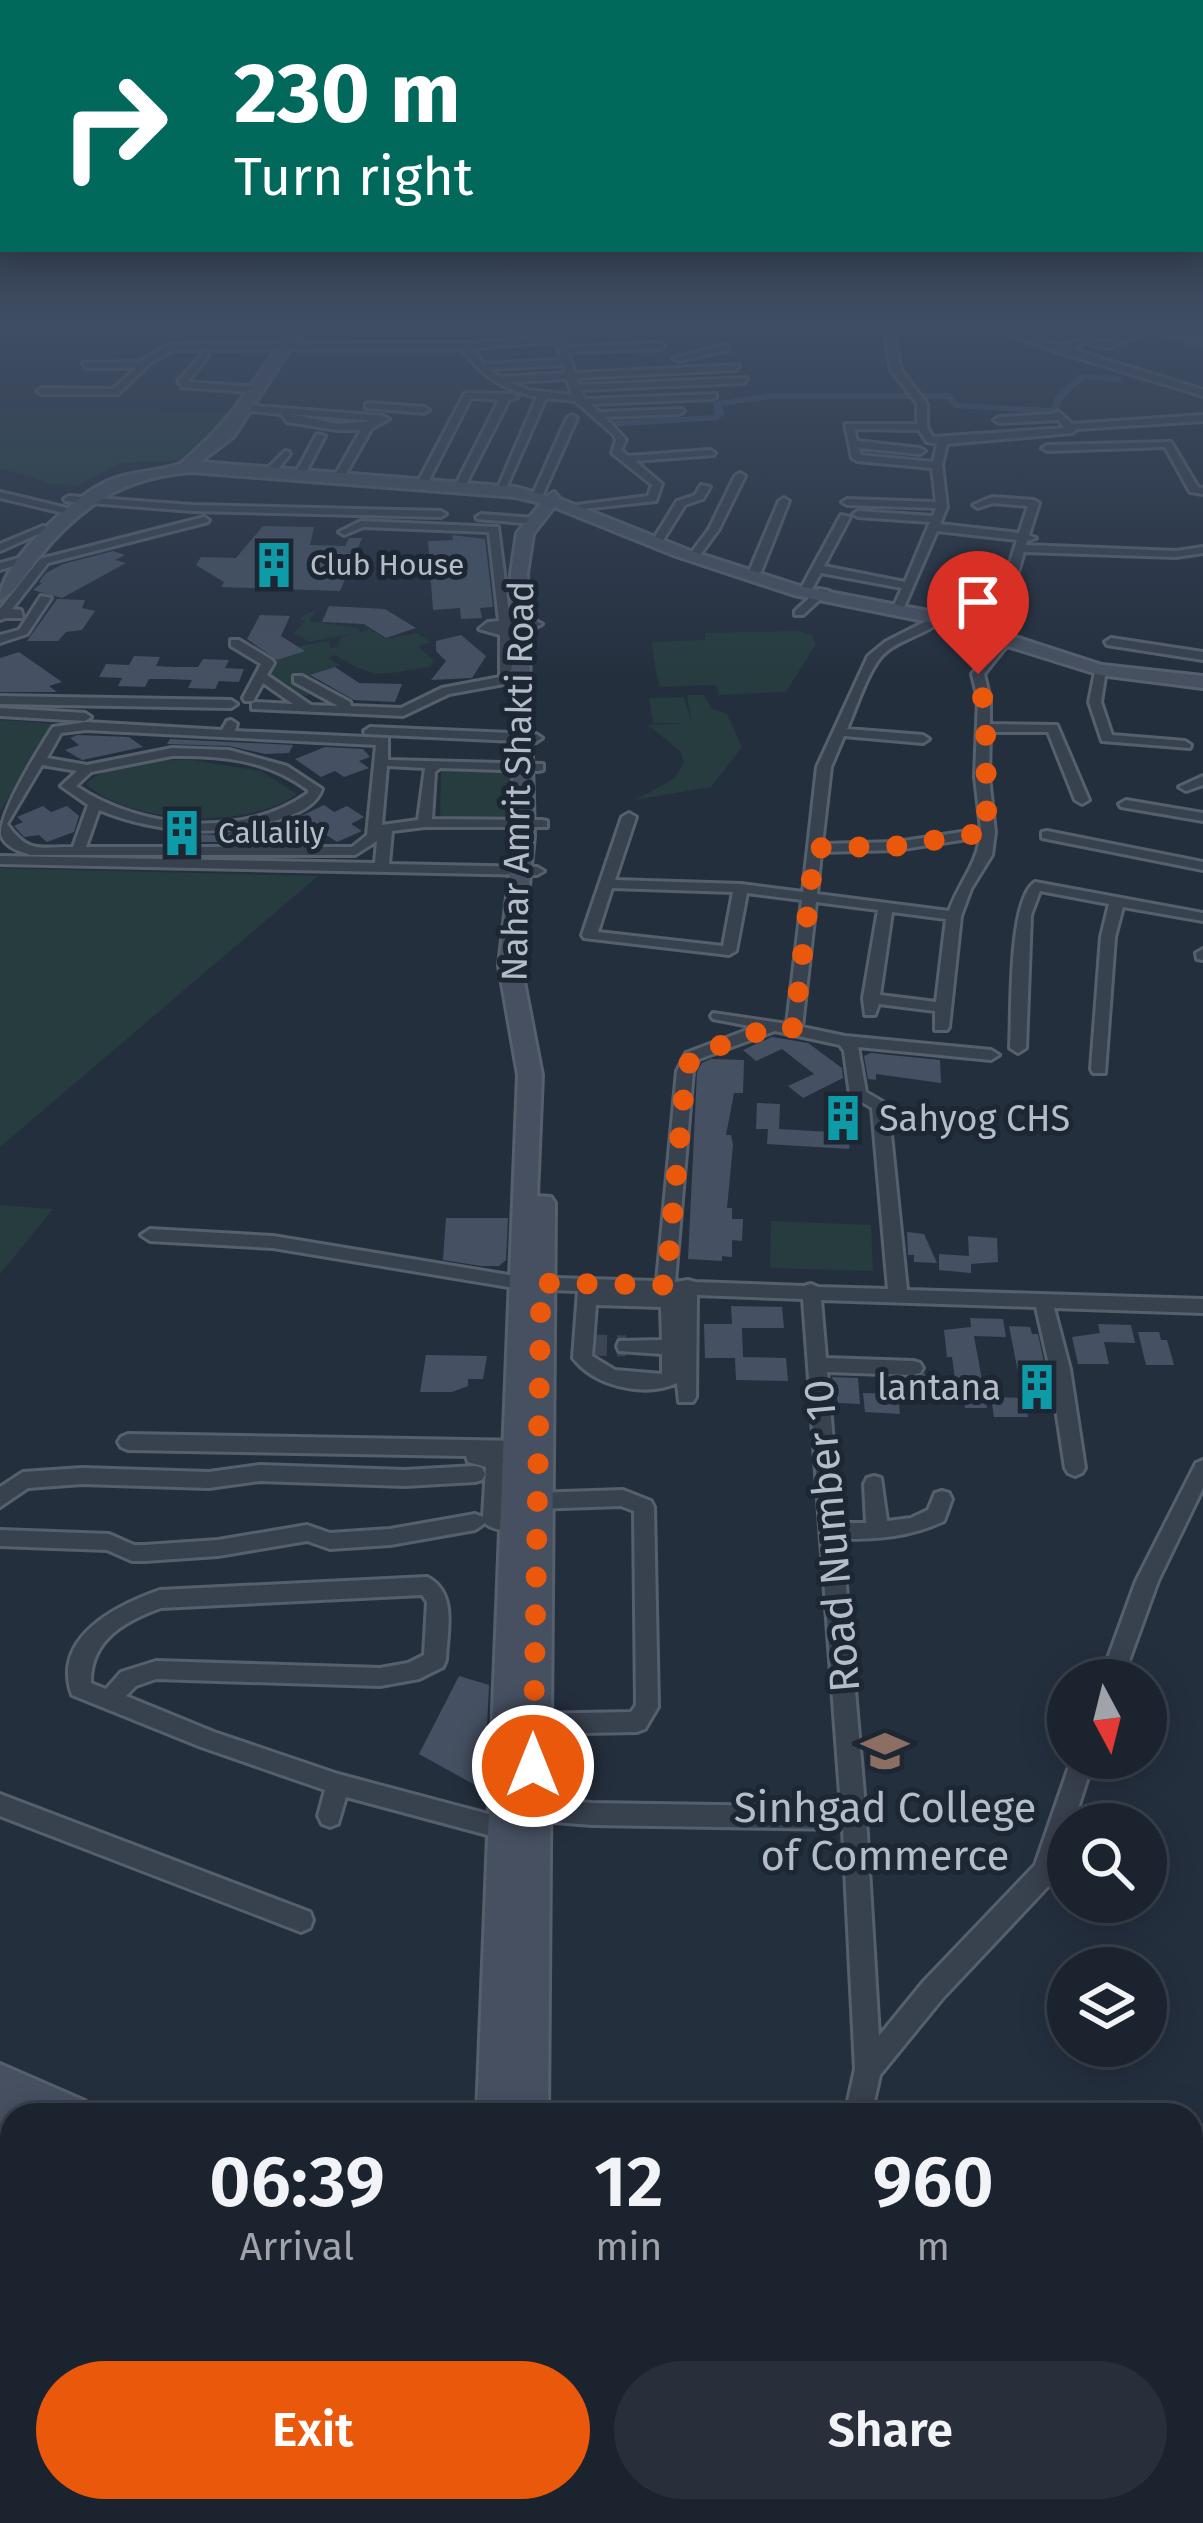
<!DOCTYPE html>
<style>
body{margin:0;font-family:"Fira Sans",sans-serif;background:#282f3a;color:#f1f3f6;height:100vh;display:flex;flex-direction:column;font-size:45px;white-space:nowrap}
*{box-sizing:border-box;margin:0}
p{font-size:39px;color:#a0a4aa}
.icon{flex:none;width:66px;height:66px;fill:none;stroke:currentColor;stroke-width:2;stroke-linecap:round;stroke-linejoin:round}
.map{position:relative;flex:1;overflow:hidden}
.details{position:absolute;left:0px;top:2103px;width:1203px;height:420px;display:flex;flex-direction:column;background:#1b232e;border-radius:36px 36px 0 0;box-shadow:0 6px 30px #0003,0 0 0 3px #39404a}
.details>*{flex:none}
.banner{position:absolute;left:0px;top:0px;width:1203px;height:252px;box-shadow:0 6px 30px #0003,0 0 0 3px #39404a;background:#00695c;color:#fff;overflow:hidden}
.needle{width:78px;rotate:173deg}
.tools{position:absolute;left:1047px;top:1659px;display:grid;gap:24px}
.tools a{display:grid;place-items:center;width:120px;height:120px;border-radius:50%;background:#1b232e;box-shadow:0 6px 30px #0003,0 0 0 3px #39404a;font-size:60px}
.pin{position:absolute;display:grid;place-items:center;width:102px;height:102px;color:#fff;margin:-123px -51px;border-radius:50% 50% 50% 0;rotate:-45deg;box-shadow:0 0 12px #0007}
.pin .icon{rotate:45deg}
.me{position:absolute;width:132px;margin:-66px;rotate:0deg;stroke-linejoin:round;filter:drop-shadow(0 0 9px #0008)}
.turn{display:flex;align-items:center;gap:42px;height:252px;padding:0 36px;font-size:54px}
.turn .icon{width:156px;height:156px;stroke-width:2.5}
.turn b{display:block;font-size:84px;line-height:102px}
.eta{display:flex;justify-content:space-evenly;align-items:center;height:204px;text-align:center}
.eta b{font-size:72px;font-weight:600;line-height:84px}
.primary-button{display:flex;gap:24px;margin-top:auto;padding:24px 36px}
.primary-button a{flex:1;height:138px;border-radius:72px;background:#ea580c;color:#fff;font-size:48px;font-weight:600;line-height:138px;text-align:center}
.primary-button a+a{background:#282f3a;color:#f1f3f6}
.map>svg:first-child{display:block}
</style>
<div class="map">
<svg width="1203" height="2523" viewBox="0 0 1203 2523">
<rect width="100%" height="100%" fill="#242f3e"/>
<g fill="#263c3f">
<polygon points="6,407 234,411 179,460 120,463 80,485 52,484 0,468 0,411"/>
<path d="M316,610L309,621L357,628L361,633L369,628L385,639L417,633L431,642L418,646L434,661L430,667C382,673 379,682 335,655L328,658L340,665L293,683L310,694L304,698L268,675L273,661L303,651L298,646L329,641L330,648L338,647L341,637L354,633L310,642L293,633L306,621L300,620L302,616Z"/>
<polygon points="798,631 812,635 816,644 786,692 719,695 716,685 659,687 651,642 705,640 705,633"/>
<polygon points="687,695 704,695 712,709 727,714 742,747 711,787 635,800 675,778 684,762 680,751 648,725 686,723 653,723 649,698 684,697 692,724"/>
<polygon points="0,720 61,724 0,811"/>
<path d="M191,760L261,771L297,794C248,830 130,825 86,784C108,760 160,760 191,760Z"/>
<polygon points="441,771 518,771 523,818 440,819"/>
<polygon points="0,868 318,876 0,1147"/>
<polygon points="0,1205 53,1209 0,1274"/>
<polygon points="771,1221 871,1225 873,1271 770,1268"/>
</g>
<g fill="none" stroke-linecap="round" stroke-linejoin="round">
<polygon fill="#394c67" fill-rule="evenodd" points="1079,374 1119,376 1123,379 1119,382 1084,379 1062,400 1059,411 1055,414 955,408 947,399 771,399 721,406 725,414 717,420 609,427 605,424 609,421 715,415 713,402 771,393 950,393 958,403 1051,408 1055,397"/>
</g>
<g fill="#455162">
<polygon points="263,526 314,527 310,545 345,546 349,538 362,538 340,591 221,587 224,582 196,565 201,557 236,558"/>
<polygon points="452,535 485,539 493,607 480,608 482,618 461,619 460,608 433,610 428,541 453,540"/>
<polygon points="113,551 125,555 115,560 126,563 62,598 33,590 42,583 39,582 46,573 63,564"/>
<polygon points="57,599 85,600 82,608 95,611 82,630 66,632 58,641 27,641"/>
<polygon points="329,606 385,609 416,628 386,638 364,624 322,622"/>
<polygon points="260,615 290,616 281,636 305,651 277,660 247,639"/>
<polygon points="461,635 486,656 472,678 431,680 446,661 436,651 436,641"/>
<polygon points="19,652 62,682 49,686 57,692 0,692 0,658"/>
<polygon points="134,656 160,657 156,666 175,667 198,667 203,659 229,660 225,668 244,669 239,682 219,681 215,689 188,688 192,680 168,679 149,679 145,687 118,686 122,678 99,677 106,664 129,665"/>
<polygon points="335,667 359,683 402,684 395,702 354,700 310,675"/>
<polygon points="78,735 129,737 143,747 82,760 65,750 79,745 70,738"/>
<polygon points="170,739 293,745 289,753 265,754 229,746 167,744"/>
<polygon points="325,747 363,749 370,757 359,761 369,768 344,777 335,771 321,777 295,759"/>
<polygon points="324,805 334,812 347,806 364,817 351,824 362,831 337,842 299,817"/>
<polygon points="43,806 51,812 67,806 79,816 74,832 47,842 39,835 24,837 14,826 23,822 17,817"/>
<polygon points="270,829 266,842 166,842 169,833 216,835"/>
<polygon points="772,1037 808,1043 842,1068 843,1078 803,1098 788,1086 814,1074 782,1049 756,1061 743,1050"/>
<polygon points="871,1053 940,1060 941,1083 876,1074 876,1080 868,1079 864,1056"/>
<polygon points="711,1059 744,1060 743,1093 734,1093 726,1135 731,1135 733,1145 727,1208 732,1208 732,1219 743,1219 742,1241 732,1240 732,1257 722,1256 722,1261 688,1259 697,1072 702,1063"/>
<polygon points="757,1103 780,1104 779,1129 831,1132 831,1107 854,1108 849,1149 767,1144 768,1129 756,1129"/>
<polygon points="446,1218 508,1218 506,1260 499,1266 481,1266 443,1260"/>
<polygon points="907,1232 924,1234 937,1263 914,1262 914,1255 908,1255"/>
<polygon points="968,1236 997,1238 998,1262 971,1264 971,1273 939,1270 939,1254 969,1256"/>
<polygon points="731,1306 782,1307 784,1328 742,1328 743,1357 786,1358 788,1381 736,1380 735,1358 705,1358 704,1324 732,1324"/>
<polygon points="970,1318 1003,1319 1006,1337 974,1336 987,1408 965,1408 964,1400 958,1400 952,1357 947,1357 944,1330 971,1327"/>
<polygon points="1098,1324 1131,1325 1135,1343 1104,1342 1109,1364 1078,1364 1072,1337 1100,1333"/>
<polygon points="1009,1326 1030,1327 1032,1334 1038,1334 1047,1376 1051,1404 1027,1408 1028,1417 994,1417 991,1397 1023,1398"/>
<polygon points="1138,1332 1159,1332 1161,1340 1167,1340 1174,1365 1146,1365"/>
<polygon points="426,1355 487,1356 483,1379 468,1379 468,1386 452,1392 420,1392"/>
<polygon points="925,1373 928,1401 899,1404 900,1414 865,1412 863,1393 896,1394 895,1379 914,1379"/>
<polygon points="832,1377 858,1378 860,1404 838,1403"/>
<polygon points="459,1676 489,1685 484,1790 419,1754"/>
</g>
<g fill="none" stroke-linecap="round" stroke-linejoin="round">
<polyline stroke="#3a4453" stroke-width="21" stroke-dasharray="21 10" stroke-linecap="butt" points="586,1345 626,1346"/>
<defs>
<g id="street">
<polygon points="396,325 539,328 543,331 539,334"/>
<path d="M551,325H559L566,347L660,343L664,346L660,349L568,352L575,373L739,365L736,370L576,378L579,385L747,378L744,383L580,390L585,399L716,394V398L713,399L591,404L599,412L682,409L684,411L679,414L605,417L626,440L621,450L628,456L710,450L715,453L714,455L635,461L662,484L656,501L573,510V506L577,505L648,496L652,485L612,453L616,440L614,435L575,401L546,398L506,488L497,490L537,397C502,390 481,375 462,349L173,350L151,362L118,394H42L37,391L42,388L113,389L136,368H86L83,363L138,362L171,344L465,343L554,337ZM556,342L561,360L484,364L471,348ZM563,365L566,373L500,377L489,369ZM567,379L572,395L529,390L509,382Z"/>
<path d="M883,325H891L901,370L927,404V427L933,437L1065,428L1058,420L999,423L994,420L999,417L1054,414L1058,411L1072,424L1203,415V421L1077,429L1072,433L947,444L942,465L947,507L940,524L1019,533L1028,506L993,503L978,508L973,505L992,497L1034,500L1039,503L1029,535L1036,538L1027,541L1026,545L1176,551L1203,547V553L1176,557L1024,552L1016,579L976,630L972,632L966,628L1005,579L1017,540L937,531L902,612L892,610L902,588L821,573L809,594H801L799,592L841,515L850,517L824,566L905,582L930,522L858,517L853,514L858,511L933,516L936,508L847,505L842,502L847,499L936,502L932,468L857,461L852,458L845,424H917V404L891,370ZM854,429L919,430L927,442L937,444L933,462L861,455L859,448L920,454L925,451L920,448L857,441Z"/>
<polygon points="983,325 997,325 1063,346 1087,337 1105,343 1151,325 1164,325 1108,348 1087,343 1072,349 1203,390 1203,396 1058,352"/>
<polygon points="726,345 729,350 678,361 673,358"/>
<polygon points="205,351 209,354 188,382 259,387 264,390 259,393 182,387 178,381"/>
<polygon points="465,393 513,394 518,397 509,400 463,490 454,488 499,400 471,398 428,482 419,484 418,482"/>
<polygon points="369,403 424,407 429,410 424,413 366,408 366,404"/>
<path d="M245,405L384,416L389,419L372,428L344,477L339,480L334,477L361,430H337L287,422L281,414L242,410V406ZM291,414L373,421L337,424Z"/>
<polygon points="572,415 577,418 543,494 534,496 533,494 567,418"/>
<polygon points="317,434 325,436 304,476 296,476 295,474"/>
<polygon points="1171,442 1198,487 1203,488 1203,494 1190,492 1165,447 1047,451 1042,448 1047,445"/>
<polygon points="285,451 289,452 290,454 274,474 266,474 266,470"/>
<polygon points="740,473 745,476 719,529 697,559 689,559 688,557 709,529 735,476"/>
<polygon points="701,485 710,487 703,499 685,505 660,545 652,545 651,543 677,501 695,495"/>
<polygon points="0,492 67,508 68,510 63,513 0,498"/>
<polygon points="69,496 192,505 441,511 446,514 441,517 192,511 65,501 64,499"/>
<polygon points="784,498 789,501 761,572 751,574 749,572 779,501"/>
<polygon points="481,514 536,518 541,521 536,524 477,519 476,517"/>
<polygon points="204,517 209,520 208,522 48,563 12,609 21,610 23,618 6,618 0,620 0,609 40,559"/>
<polygon points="361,521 498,527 510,621 536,621 542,624 536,627 511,627 514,649 510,683 449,694 403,716 252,709 252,703 256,702 293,704 263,683 253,701 245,701 243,698 261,664 231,646 231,640 239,640 272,660 274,663 267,675 311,705 338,706 294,682 294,676 302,676 350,702 351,706 401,708 442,688 500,677 500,635 479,629 488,622 499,621 489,532 363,527 344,535 339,532"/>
<polygon points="43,526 52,528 0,551 0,544"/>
<polygon points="19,558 25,561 23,563 0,570 0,563"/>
<polygon points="819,589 829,591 803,615 795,615 795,611"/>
<polygon points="41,596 51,598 27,634 0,643 0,635 19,630"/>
<path d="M938,615L944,618C927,635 904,637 886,652C870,664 856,709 847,729L923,735L929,739L923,743L844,736L831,767L822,844L897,842L981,829L975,777L978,699L972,674L1003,635L1007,634L1013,638L984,674L990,699V724L1057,725L1089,800L1082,804L1075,800L1048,732H990L989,777L995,832L992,855L971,889L961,916L949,1027L947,1030H935V1011L879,1004L875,1015H865L863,998L878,910L816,902L802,1027L845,1036L991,1050L999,1055L991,1060L858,1047L866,1092L888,1105L907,1290L1203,1299V1313L1054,1308L1070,1369L1085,1468L1082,1473L1075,1476L1068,1473L1065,1468L1050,1369L1036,1307L821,1300L826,1358L913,1361L920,1363L923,1368L920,1373L913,1375L827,1372L840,1523H866L864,1484L867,1478L874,1476L881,1478L887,1521L911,1518L928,1510L935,1493L942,1491L949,1493L952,1499L944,1521C910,1537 879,1539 842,1539L866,1818L879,2036L924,1981L1035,1865L1072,1758H1094L1073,1824H1068V1839L1054,1880L942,1999L880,2075L871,2115H845L855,2069L843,1829L592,1825L529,1820L521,1816L517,1809L521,1802L529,1798L592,1803L841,1807L803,1299L697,1295L696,1397L693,1402H679L677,1383C644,1398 594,1386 573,1358L578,1291L521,1289L273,1248L150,1241L141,1235L150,1229L273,1236L521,1277L657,1281L677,1071L686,1053L755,1027L713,1019L711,1016L713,1013L787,1024L802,900L747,893L736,951L729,955L584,938L582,935L622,817L629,813L636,817L615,880L741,884L803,892L817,767L868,656L885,642ZM980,837C977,864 958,885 949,911L817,894L821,852L897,850ZM612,888L733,892L723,946L598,932ZM892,912L946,919L936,1002L880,995ZM775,1031L840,1045L844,1051L850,1095L872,1108L888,1289L818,1287L811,1284L804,1286L695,1282L688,1280L675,1282L693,1071L699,1059ZM596,1305L661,1307L662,1340L619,1341L617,1346L619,1351L662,1354V1374L615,1370L592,1356Z"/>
<polygon points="1111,638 1203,652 1203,660 1107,645 1105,642"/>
<polygon points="1096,667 1106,670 1101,702 1112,735 1185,741 1191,745 1190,748 1102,741 1089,702"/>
<polygon points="0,696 231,700 237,704 231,708 0,704"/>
<polygon points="0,708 85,713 91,717 85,721 0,716"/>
<path d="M231,720L237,724L235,731L388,738V760L543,764V770L538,771L440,768L435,772L432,819L542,820L547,821V827H425L392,831L389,864L537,867L544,871L537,875L0,864V856L375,863L377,841L355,855H31C19,851 6,848 1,835C0,810 39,749 53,727L86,722L222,730L227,721ZM86,730L376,745L367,835L352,847H86L99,810C158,834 227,838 286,817C301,812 317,804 322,789L287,766L229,750L172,748L87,765L47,758L61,733ZM172,756C222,755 267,760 308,790V793C243,840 140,829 76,786L91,772ZM42,765L77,771L61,786L88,805L73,847C38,847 29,854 7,824ZM387,766L425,768L418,820L382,825Z"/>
<polygon points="370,727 536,734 542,738 536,742 365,734 364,731"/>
<polygon points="1203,776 1203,785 1186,791 1179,787"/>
<polygon points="1126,800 1203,813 1203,821 1121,807 1119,804"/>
<polygon points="1047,831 1203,862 1203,870 1042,838 1042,832"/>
<path d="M1035,882L1203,913V921L1123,907L1115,937L1105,1073H1093L1091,1069L1101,937L1109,904L1040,891L1031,915L1026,1048L1018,1053L1010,1048C1012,1013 1008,900 1035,882Z"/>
<polygon points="1203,949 1203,960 1197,959 1196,953"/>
<path d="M128,1434L526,1441L533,1444L536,1449L533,1454L502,1456L506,1462L504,1513L522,1517L525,1523L522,1529C511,1532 493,1531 485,1523L475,1530L390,1545L330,1549L307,1541L218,1556L145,1561H132L107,1550L0,1546V1530L109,1534L134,1545H145L218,1540L307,1525L330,1533L390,1529L475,1514L483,1517L486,1467L468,1462L466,1456L128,1450L121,1447L118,1442L121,1437Z"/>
<polygon points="1203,1460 1203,1488 1158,1581 1122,1680 1100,1680 1136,1581 1196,1463"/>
<polygon points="260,1465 405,1470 475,1466 482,1468 485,1474 482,1480 475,1482 405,1486 260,1481 209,1488 82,1484 28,1488 0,1507 0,1487 23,1472 82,1468 209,1472"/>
<polygon points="623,1490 651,1501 654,1507 658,1707 645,1729 637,1732 529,1734 521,1731 518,1724 521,1717 529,1714 631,1712 636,1705 634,1511 621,1506 533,1509 526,1507 523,1501 526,1495 533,1493"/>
<path d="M427,1577C458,1593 447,1631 446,1660L443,1667L419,1679L380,1686L156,1679L136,1686L126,1696L214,1732L338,1774L518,1822L522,1830L518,1838L510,1841L346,1797L338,1824L330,1827L322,1824L318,1816L325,1790L201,1747L72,1695C51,1637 117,1605 160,1590ZM422,1595L427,1602L424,1655L408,1663L380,1668L156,1661L121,1672L106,1689L91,1683C90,1640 125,1621 161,1608Z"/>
<polygon points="0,1794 310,1912 313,1920 310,1928 301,1932 0,1816"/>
<polygon points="12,2487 12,2511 24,2511 19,2523 0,2523 0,2494"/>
<polygon points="76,2511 106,2511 103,2523 73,2523"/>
<polygon points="227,2511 257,2511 254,2523 224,2523"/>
</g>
<g id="secondary">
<path d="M299,325H313L290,349L234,436L200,462L515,487L547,496L554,492L560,499L688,550L803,587L944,614L1102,665L1203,676V688L1100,675L934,623L794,595L676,556L554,507L533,534L527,574L534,836L521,966L542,1075L537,1196L551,1197L555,1203L548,2115H477L518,1075L499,966L514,836L511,574L517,533L541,503L515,497L191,472C123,477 80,506 38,558C27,572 16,592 0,600C0,562 74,496 108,481C131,471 157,472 180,464C184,462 194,451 199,447C243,408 260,364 299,325Z"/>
<polygon points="0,2064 85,2101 91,2115 12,2115 12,2138 0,2133"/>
<polygon points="1203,2159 1203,2199 1191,2200 1191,2160"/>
<polygon points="249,2511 295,2511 291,2523 245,2523"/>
</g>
<polygon id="primary" points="1131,325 1156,325 1203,338 1203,347"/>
</defs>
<use href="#street" stroke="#565f6c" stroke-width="6"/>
<use href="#secondary" stroke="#565f6c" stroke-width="6"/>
<use href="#primary" stroke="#414a57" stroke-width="6"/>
<use href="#street" fill="#38414e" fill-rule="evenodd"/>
<use href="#secondary" fill="#465061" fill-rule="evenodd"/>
<use href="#primary" fill="#56606e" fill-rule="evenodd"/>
</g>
<linearGradient id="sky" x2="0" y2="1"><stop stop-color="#141a22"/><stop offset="0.48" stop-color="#3f4d63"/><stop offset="1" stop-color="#3f4d63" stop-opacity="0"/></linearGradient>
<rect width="1203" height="679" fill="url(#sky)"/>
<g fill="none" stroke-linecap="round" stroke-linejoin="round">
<path stroke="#ea580c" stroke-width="21" stroke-dasharray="0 37.8" d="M533,1766L541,1283L666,1285L686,1071L692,1056L774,1026L794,1028L815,848L897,846L988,832C983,781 991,724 978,674"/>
</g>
<defs>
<symbol id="building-bare" viewBox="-9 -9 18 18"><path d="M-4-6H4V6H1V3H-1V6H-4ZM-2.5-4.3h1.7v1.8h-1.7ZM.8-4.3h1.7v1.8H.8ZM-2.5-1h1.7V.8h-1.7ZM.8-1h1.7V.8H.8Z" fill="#0f9aa8" stroke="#1d2633" stroke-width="2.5" paint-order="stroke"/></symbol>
<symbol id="university-bare" viewBox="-9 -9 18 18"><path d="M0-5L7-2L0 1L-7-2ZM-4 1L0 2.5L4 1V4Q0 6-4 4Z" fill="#8d6e63" stroke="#1d2633" stroke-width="2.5" paint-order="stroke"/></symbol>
</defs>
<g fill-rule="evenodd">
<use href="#building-bare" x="241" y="532" width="66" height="66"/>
<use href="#building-bare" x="149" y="800" width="66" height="66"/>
<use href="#building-bare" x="810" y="1085" width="66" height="66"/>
<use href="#building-bare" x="1004" y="1354" width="66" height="66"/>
<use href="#university-bare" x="852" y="1718" width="66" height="66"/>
</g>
<g text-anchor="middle" stroke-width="10" stroke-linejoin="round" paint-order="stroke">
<g font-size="30" fill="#b4bcc9" stroke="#1d2633" text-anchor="start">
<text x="310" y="575">Club House</text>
<text x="218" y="843">Callalily</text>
</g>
<g font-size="36" fill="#b4bcc9" stroke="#1d2633">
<text transform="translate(517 781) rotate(-89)" y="13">Nahar Amrit Shakti Road</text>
</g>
<g font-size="36" fill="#b4bcc9" stroke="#1d2633" text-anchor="start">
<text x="879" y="1131">Sahyog CHS</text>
<text x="1001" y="1400" text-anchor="end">lantana</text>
</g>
<g font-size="42" fill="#b4bcc9" stroke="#1d2633">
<text transform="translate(831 1536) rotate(-95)" y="15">Road Number 10</text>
</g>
<g font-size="42" fill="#b4bcc9" stroke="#1d2633">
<text x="885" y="1822">Sinhgad College<tspan x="885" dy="48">of Commerce</tspan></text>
</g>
</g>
</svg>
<div class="tools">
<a><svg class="needle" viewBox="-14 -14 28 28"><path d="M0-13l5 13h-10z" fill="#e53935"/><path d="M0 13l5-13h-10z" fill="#a0a4aa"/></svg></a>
<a><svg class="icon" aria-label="search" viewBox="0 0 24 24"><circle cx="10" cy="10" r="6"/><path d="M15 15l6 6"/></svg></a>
<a><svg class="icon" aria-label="layers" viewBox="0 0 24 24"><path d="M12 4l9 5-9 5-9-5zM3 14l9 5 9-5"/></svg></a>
</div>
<div class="pin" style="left:978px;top:674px;background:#d93025"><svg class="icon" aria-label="arrive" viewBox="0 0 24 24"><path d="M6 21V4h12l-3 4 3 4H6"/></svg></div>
<svg class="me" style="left:533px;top:1766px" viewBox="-20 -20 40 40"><circle r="17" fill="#ea580c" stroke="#fff" stroke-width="3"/><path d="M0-11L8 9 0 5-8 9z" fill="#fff"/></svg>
<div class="banner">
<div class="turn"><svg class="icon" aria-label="right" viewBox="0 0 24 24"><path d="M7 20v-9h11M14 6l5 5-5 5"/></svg><div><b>230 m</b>Turn right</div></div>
</div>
<section class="details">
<div class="eta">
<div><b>06:39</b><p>Arrival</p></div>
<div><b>12</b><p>min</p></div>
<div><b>960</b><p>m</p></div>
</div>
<div class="primary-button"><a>Exit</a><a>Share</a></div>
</section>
</div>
